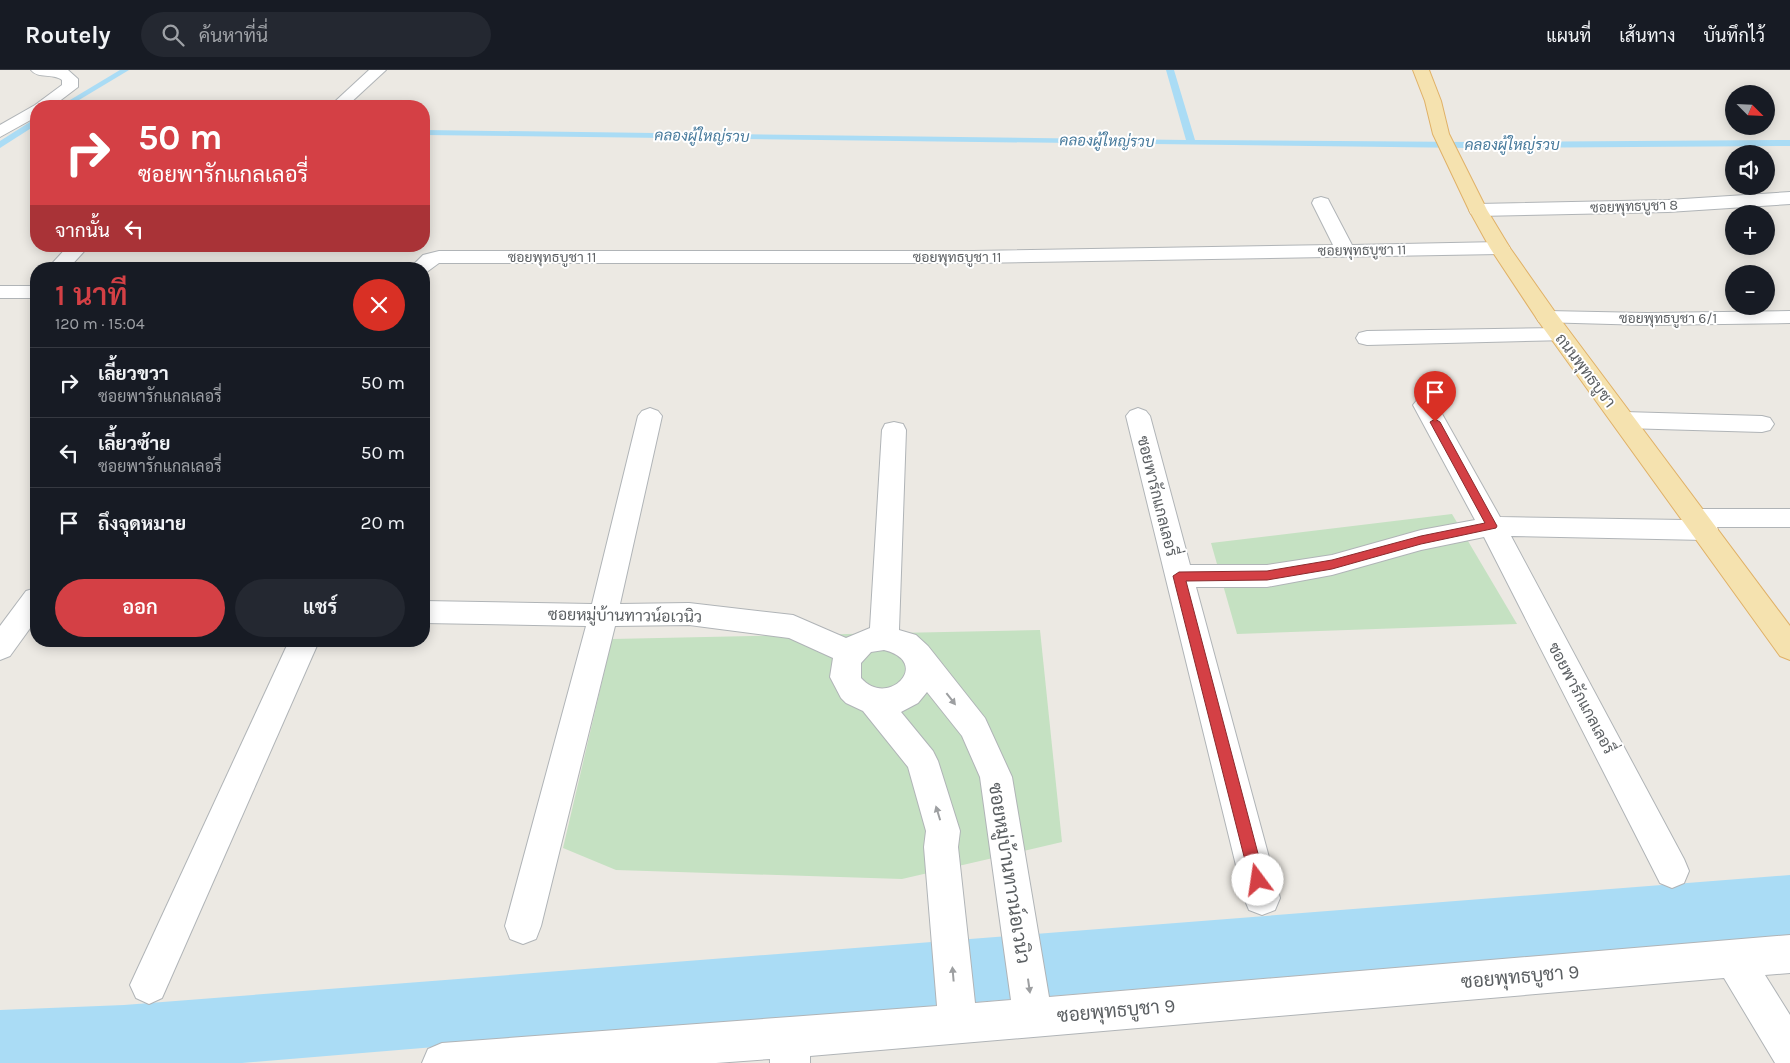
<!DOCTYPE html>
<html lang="th">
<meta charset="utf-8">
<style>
body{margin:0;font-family:Karla,Sarabun,sans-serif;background:#242831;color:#f1f3f6;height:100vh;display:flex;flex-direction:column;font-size:19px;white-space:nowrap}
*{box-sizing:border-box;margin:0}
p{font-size:16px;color:#9ea1a6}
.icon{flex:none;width:28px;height:28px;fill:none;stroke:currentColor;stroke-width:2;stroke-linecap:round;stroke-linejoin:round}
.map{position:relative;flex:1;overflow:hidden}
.sheet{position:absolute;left:30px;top:192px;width:400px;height:385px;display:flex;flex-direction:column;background:#171b24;border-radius:20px;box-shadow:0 2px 12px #0003}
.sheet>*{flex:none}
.top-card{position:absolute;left:30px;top:30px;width:400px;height:152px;border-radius:20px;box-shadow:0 2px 12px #0003;background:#d44045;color:#fff;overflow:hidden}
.needle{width:32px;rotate:114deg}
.fabs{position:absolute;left:1725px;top:15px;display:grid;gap:10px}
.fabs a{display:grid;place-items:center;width:50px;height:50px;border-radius:50%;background:#171b24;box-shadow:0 2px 12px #0003;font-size:25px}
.pin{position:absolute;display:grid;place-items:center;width:42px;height:42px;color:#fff;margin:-51px -21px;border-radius:50% 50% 50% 0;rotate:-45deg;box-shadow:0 0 5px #0007}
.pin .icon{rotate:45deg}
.me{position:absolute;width:55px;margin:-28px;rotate:346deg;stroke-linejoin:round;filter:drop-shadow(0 0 4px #0008)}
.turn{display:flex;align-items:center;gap:18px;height:105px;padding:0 25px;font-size:22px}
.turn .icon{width:65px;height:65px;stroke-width:2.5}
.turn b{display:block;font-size:35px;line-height:42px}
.then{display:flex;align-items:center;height:48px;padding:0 25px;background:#0003;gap:10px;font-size:19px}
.round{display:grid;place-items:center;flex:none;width:52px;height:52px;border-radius:26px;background:#242831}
.overview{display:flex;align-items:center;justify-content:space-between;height:85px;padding:0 25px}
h1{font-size:30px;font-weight:600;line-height:38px;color:#d44045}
.button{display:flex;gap:10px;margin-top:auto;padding:10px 25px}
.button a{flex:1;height:58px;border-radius:30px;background:#d44045;color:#fff;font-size:20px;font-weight:600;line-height:58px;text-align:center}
.button a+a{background:#242831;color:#f1f3f6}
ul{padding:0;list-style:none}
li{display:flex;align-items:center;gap:15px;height:70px;padding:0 25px;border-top:1px solid #363941}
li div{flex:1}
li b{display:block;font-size:19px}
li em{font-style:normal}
header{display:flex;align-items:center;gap:30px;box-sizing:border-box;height:70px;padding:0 25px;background:#171b24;border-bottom:1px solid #363941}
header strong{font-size:24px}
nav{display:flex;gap:28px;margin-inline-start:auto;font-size:18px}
.search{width:350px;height:45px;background:#242831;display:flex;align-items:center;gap:12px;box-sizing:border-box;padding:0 18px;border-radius:28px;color:#9ea1a6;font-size:19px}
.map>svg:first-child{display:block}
</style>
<header>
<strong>Routely</strong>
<div class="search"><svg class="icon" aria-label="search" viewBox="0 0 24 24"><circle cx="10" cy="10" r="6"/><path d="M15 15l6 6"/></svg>ค้นหาที่นี่</div>
<nav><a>แผนที่</a><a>เส้นทาง</a><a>บันทึกไว้</a></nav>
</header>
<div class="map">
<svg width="1790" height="993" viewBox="0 0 1790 993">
<rect width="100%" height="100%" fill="#ece9e3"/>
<g fill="#c5e1c2">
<polygon points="1452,444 1517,554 1237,564 1211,473"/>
<polygon points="1040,560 1062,772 902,809 616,800 563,778 612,569"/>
</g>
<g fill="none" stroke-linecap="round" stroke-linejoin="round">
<g fill="#aadcf5" fill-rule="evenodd">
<polygon points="120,0 129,0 69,36 60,36"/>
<polygon points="1166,0 1174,0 1195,70 1471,72 1790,70 1790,76 1471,78 424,65 424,60 1186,70"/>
<polygon points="33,50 36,50 36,55 0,78 0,71"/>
</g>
<polygon fill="#aadcf5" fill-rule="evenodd" points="1790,805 1790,865 242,993 0,993 0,940 124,935"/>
<defs>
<g id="minor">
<path d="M31,0H68L78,9V17L53,36H36V47L0,67V55L35,35L62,15V10C53,3 38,9 31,0Z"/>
<polygon points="369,0 386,0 347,36 330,36"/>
<polygon points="1790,122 1790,134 1668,142 1478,146 1471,144 1469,140 1471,136 1478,134 1668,130"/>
<polygon points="1321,127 1328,129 1330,133 1352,175 1500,172 1507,174 1510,178 1507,182 1500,184 973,193 439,193 424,204 424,199 409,199 423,185 439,181 973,181 1333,175 1312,133 1314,129"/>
<polygon points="68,176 89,176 68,199 47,199"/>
<rect x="0" y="216" width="36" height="12"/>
<polygon points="1547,241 1647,243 1790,241 1790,253 1647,255 1539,252 1536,247 1539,242"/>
<polygon points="1560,258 1568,260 1571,265 1568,270 1367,275 1359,273 1356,268 1359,263 1367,261"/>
<polygon points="1425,327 1433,330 1437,335 1500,447 1684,450 1687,441 1696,439 1790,439 1790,457 1717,457 1718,460 1714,467 1705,470 1511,466 1684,789 1689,801 1684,813 1672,818 1660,813 1484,467 1421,480 1332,505 1267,517 1196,517 1280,828 1275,840 1262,845 1249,840 1244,828 1126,346 1130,341 1138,338 1146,341 1150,346 1190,495 1267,495 1332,485 1421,460 1475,450 1413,335 1417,330"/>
<path d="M650,338L658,341L662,346L620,534L689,533L793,545L846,568L870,558L882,360L885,354L894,352L903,354L906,360L899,560L916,565L928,576L985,648L1012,707L1049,927L1790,865V903L1765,905L1790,945V993H1775L1724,908L810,986V993H770V989L716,993H422L428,979L442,973L937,936L924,777L926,761L908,697L863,641L846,633L841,628L830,607L833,588L789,568L689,555L615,556L541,856L536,869L523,874L510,869L505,856L586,556L424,553V531L592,534L638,346L642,341ZM884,580C933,592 888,639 861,608V593L871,582ZM927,622L962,666L980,707L1011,930L975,933L958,777L960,761L938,691L933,681L901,642L918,633Z"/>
<polygon points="1624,342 1762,346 1770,348 1774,354 1770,360 1762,362 1624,358 1616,356 1612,350 1616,344"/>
<polygon points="36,518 36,550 10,586 0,590 0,556 26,521"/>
<polygon points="289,571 319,571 162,928 149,934 136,928 130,915"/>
</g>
<polygon id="major" points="1413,0 1429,0 1441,31 1449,64 1487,140 1510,178 1555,242 1790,556 1790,590 1780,586 1539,252 1490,178 1469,140 1433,64 1425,31"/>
</defs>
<use href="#minor" stroke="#b0b4b7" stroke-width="2"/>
<use href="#major" stroke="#e0b167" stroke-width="2"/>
<use href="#minor" fill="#fff" fill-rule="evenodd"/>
<use href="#major" fill="#f5e2af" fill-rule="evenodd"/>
</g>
<defs><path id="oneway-solid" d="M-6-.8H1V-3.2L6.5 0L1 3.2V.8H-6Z" transform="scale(1.25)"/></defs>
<g fill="#9d9fa1">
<use href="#oneway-solid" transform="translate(951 629) rotate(52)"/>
<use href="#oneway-solid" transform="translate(938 743) rotate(-107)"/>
<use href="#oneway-solid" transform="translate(953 904) rotate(-95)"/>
<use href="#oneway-solid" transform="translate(1029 916) rotate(82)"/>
</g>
<polygon fill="#d44045" stroke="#8a2a2d" points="1435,349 1440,352 1497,456 1496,458 1421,474 1332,499 1267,510 1186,511 1265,810 1263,814 1258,817 1252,814 1250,810 1173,506 1179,502 1267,501 1332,490 1421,466 1485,453 1430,352"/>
<g text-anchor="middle" stroke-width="4" stroke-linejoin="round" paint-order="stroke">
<g font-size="14" fill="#5b5f62" stroke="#fff">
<text transform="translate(1634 136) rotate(-2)" y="5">ซอยพุทธบูชา 8</text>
<text transform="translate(1362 180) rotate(-1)" y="5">ซอยพุทธบูชา 11</text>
<text x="552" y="192">ซอยพุทธบูชา 11</text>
<text x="957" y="192">ซอยพุทธบูชา 11</text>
<text x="1668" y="253">ซอยพุทธบูชา 6/1</text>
</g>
<g font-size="15" font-style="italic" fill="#477a9c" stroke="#fff">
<text transform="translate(702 66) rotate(1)" y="5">คลองผู้ใหญ่รวบ</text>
<text transform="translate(1107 71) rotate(1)" y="5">คลองผู้ใหญ่รวบ</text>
<text x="1512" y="80">คลองผู้ใหญ่รวบ</text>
</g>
<g font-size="16" fill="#5b5f62" stroke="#fff">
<text transform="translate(1586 300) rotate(53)" y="6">ถนนพุทธบูชา</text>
<text transform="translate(1158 426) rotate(76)" y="6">ซอยพารักแกลเลอรี่</text>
<text transform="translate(625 545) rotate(1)" y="6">ซอยหมู่บ้านทาวน์อเวนิว</text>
<text transform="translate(1582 628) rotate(62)" y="6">ซอยพารักแกลเลอรี่</text>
</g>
<g font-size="19" fill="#5b5f62" stroke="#fff">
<text transform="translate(1010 803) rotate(81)" y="7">ซอยหมู่บ้านทาวน์อเวนิว</text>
<text transform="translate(1520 906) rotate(-5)" y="7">ซอยพุทธบูชา 9</text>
<text transform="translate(1116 940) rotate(-5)" y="7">ซอยพุทธบูชา 9</text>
</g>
</g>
</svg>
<div class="fabs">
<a><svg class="needle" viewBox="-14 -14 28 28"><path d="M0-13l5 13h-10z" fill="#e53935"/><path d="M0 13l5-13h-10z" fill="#9ea1a6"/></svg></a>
<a><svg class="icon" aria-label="sound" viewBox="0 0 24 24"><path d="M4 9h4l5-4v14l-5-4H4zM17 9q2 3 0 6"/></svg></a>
<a>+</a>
<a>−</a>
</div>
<div class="pin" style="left:1435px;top:352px;background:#d93025"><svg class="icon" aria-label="arrive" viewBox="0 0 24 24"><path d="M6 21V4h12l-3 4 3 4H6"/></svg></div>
<svg class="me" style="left:1258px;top:810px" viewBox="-20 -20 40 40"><circle r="19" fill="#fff"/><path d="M0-13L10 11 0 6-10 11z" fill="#d44045"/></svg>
<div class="top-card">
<div class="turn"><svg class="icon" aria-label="right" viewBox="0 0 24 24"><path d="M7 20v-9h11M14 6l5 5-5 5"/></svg><div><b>50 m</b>ซอยพารักแกลเลอรี่</div></div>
<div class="then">จากนั้น<svg class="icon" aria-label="left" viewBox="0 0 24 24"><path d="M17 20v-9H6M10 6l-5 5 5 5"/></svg></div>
</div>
<section class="sheet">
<div class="overview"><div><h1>1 นาที</h1><p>120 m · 15:04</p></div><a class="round" style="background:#d93025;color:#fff"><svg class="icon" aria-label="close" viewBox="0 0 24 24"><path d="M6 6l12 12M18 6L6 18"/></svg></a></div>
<ul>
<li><svg class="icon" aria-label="right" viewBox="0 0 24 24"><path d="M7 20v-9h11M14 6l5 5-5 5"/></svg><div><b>เลี้ยวขวา</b><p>ซอยพารักแกลเลอรี่</p></div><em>50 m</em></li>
<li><svg class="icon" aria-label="left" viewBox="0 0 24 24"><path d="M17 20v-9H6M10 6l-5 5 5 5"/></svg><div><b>เลี้ยวซ้าย</b><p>ซอยพารักแกลเลอรี่</p></div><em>50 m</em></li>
<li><svg class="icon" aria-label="arrive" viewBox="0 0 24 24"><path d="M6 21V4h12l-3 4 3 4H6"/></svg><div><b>ถึงจุดหมาย</b></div><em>20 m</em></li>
</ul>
<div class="button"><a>ออก</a><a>แชร์</a></div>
</section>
</div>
